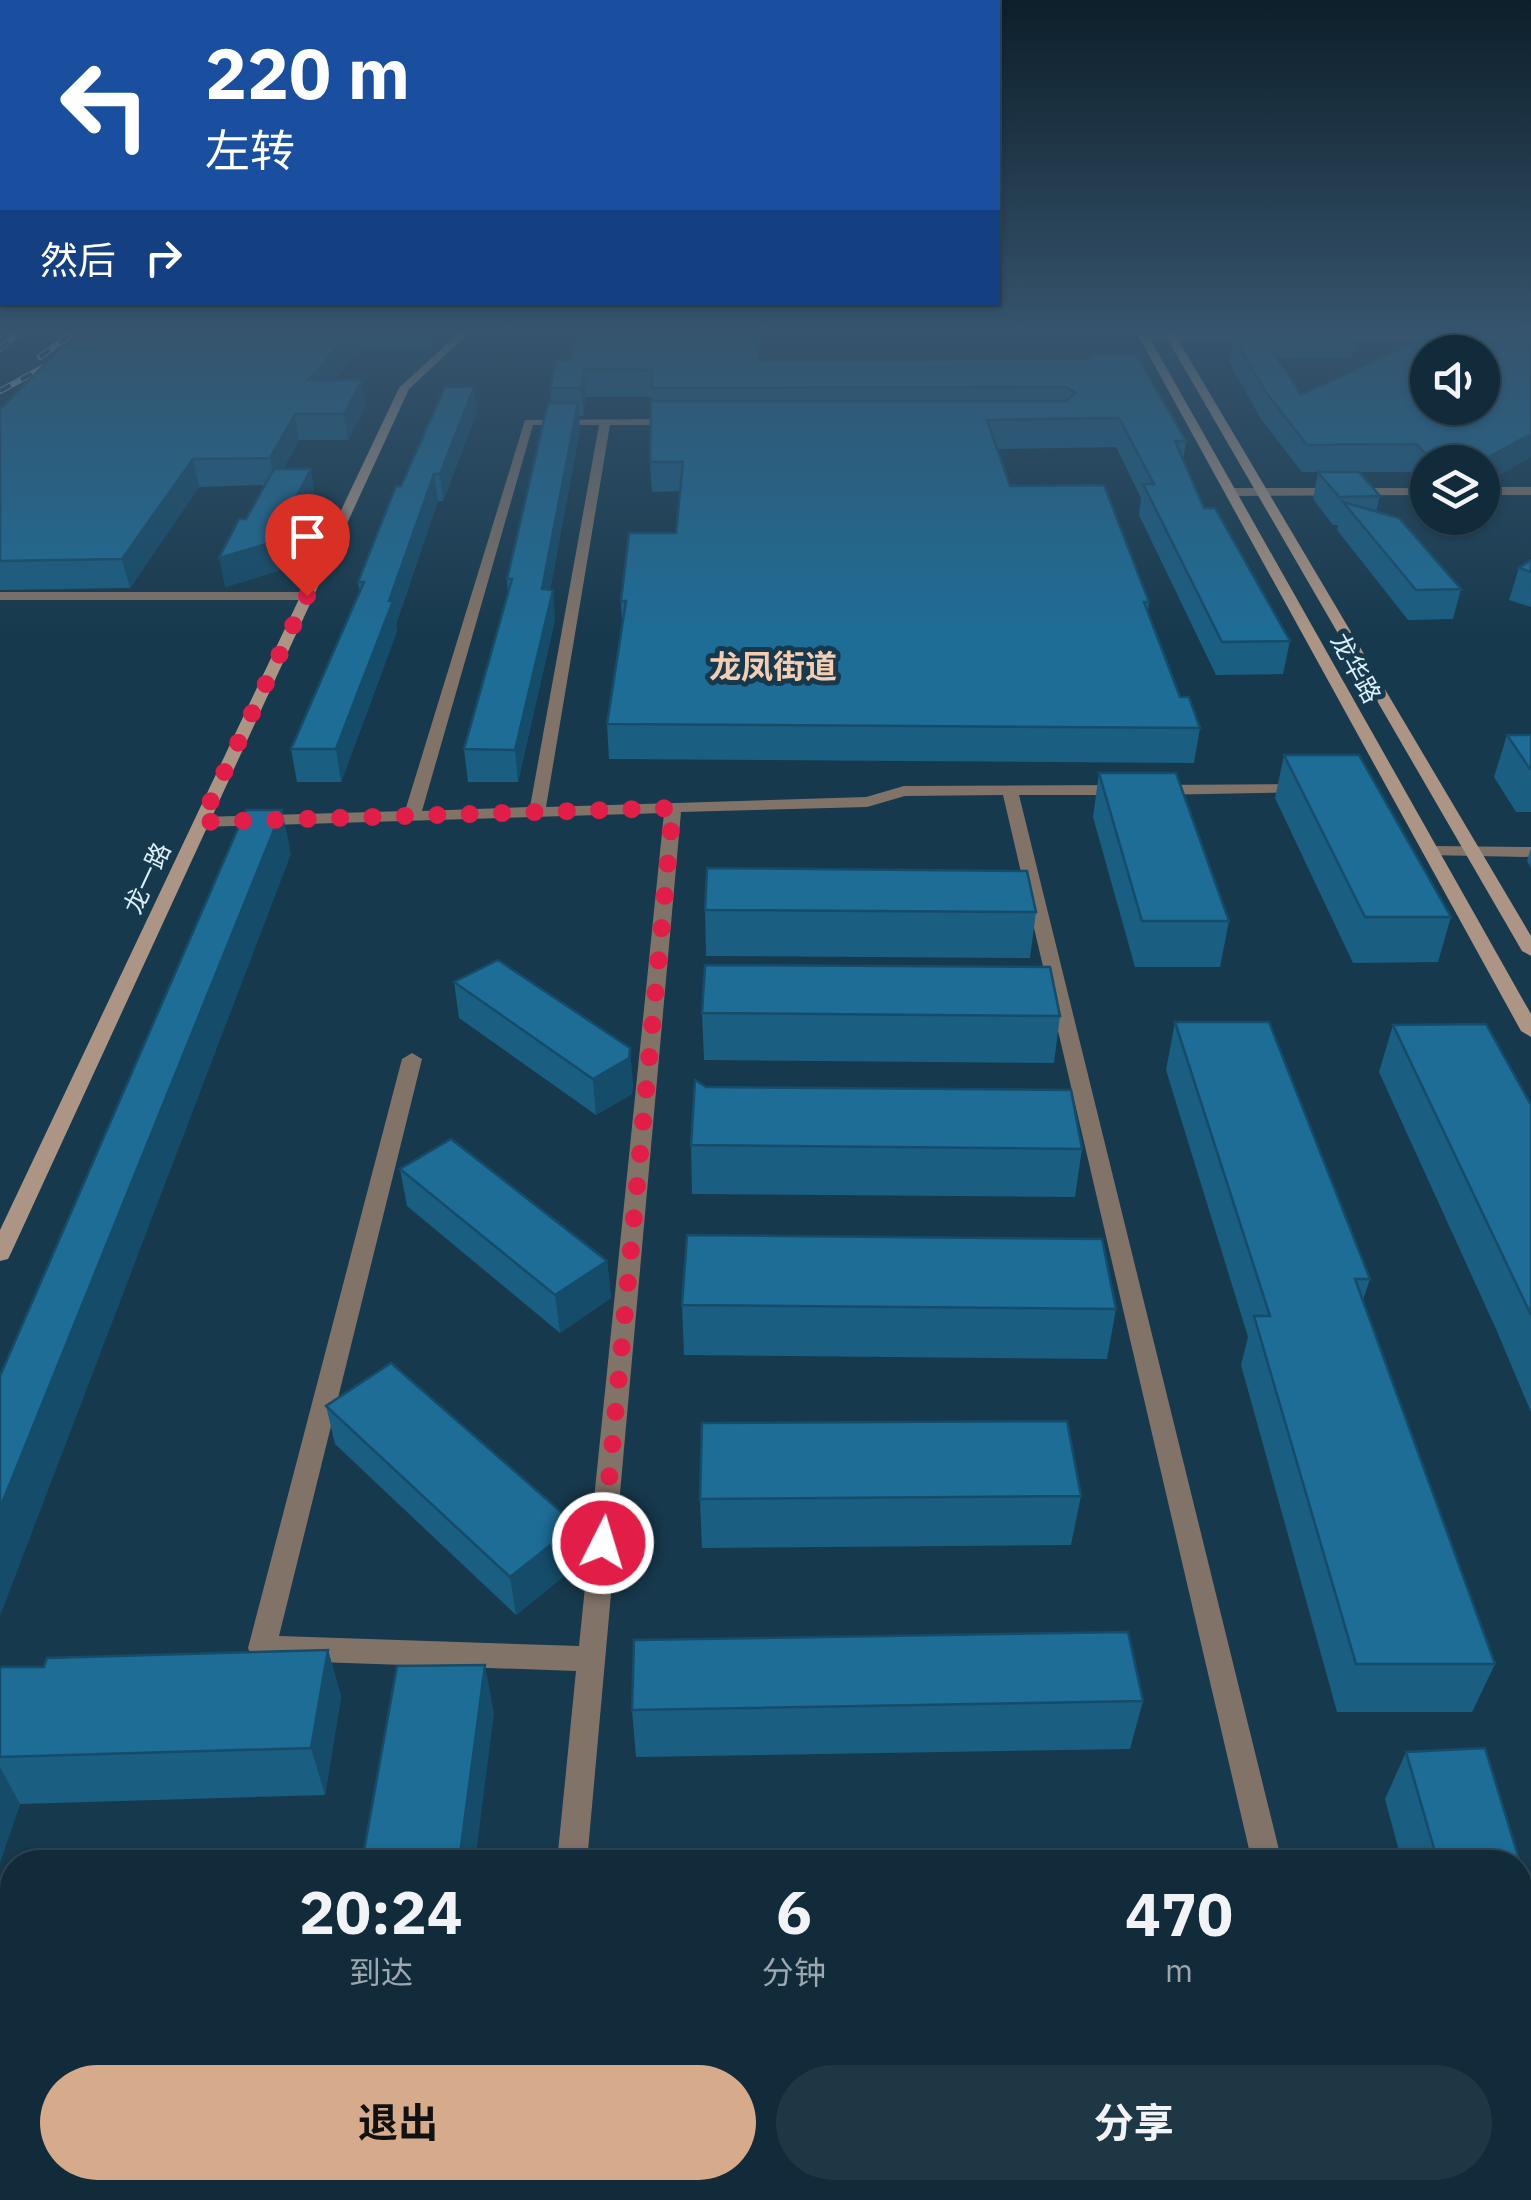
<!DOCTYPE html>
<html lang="zh">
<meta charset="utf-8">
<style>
body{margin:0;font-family:"IBM Plex Sans","Noto Sans SC",sans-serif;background:#1e3745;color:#f1f3f6;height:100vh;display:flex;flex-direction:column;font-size:38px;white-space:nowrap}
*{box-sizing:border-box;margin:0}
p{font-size:32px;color:#9ca7af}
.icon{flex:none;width:55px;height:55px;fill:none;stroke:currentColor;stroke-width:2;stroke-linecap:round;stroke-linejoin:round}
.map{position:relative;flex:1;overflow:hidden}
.sheet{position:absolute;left:0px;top:1850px;width:1532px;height:350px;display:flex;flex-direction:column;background:#112b3a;border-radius:40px 40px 0 0;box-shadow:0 2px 8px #0004,0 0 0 2px #304754}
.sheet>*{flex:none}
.hud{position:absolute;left:0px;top:0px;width:1000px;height:305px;box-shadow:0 2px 8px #0004,0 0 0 2px #304754;background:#1a4fa0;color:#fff;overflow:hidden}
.controls{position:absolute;left:1410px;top:335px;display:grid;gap:20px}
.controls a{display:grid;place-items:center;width:90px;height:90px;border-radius:50%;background:#112b3a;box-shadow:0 2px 8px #0004,0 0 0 2px #304754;font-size:50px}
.pin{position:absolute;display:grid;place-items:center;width:85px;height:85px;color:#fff;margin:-102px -42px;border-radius:50% 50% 50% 0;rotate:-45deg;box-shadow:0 0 10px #0007}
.pin .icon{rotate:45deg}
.me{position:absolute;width:110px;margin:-55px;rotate:5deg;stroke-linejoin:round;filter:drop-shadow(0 0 8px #0008)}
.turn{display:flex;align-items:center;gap:35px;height:210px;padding:0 40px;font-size:45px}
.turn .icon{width:130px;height:130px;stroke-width:2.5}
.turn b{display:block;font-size:70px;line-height:85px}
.then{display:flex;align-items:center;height:95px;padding:0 40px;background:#0003;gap:20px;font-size:38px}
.eta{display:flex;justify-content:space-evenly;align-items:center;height:170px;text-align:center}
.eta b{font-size:60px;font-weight:700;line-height:70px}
.action{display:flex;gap:20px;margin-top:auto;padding:20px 40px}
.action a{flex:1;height:115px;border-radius:60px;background:#d6ab8b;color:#111;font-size:40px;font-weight:700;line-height:115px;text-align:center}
.action a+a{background:#1e3745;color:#f1f3f6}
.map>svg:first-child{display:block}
</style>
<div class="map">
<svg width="1531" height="2200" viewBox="0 0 1531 2200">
<rect width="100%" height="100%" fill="#17394d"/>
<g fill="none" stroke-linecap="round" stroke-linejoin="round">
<g fill="#827369" fill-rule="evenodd">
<polygon points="1257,334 1260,339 1144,340 1139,337 1144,334"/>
<polygon points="1331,334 1437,334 1442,337 1437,340 1328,339"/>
<path d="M525,420L678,419L683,422L678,425H610L546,807L866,797L904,786L1120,785L1128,790L1120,795H1019L1282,1862H1252L1003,795L905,796L867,807L681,812L587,1862H557L576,1671L262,1660L252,1657L248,1648L402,1059L412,1053L422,1059L279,1636L579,1646L664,813L201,827L193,822L201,817L405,811ZM533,425H599L530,807L422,811Z"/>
<rect x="1482" y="487" width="49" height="8"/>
<polygon points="1428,488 1428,495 1232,496 1226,492 1232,488"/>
<polygon points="0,592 307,592 314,596 307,600 0,600"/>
<polygon points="1300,784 1306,786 1306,792 1154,795 1146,790 1154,785"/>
<polygon points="1433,846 1531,847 1531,857 1427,855 1425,851"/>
<polygon points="1329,2188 1363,2188 1367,2200 1331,2200"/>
</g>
<g fill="#ac9585" fill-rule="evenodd">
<polygon points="464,328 474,328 409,389 11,1253 8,1259 0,1261 0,1230 399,388"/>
<polygon points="1134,328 1144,328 1531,1014 1531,1037 1521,1031"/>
<polygon points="1161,328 1171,328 1531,936 1531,956 1522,951"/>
</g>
<defs>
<g id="rail">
<polyline points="0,349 23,328"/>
<polyline points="40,357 80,328"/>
<polyline points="0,391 66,355"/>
</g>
</defs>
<use href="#rail" stroke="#b2c8d6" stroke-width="6"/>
<use href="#rail" stroke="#17394d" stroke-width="4" stroke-dasharray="12" stroke-linecap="butt"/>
</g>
<g fill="#1a5e82">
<polygon points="109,328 436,328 426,349 360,349 334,380 366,405 348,440 299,440 283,469 315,497 278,571 225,587 246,519 265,485 199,487 130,588 0,590 0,409"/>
<polygon points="761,328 759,360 1086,359 1086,355 1186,441 1183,461 1204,508 1290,641 1283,674 1216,675 1139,515 1141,498 1116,447 997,449 1010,486 1149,602 1148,611 1180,697 1200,728 1194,763 609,759 607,724 622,621 621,601 676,533 680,491 652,492 650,462 652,397 586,397 583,416 579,416 580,429 550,590 555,619 518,782 468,782 464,749 508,594 507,579 551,403 550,388 570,360"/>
<polygon points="1217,328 1352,328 1357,333 1352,357 1277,357 1301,395 1410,344 1413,330 1397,330 1395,328 1531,328 1531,457 1482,485 1482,462 1428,462 1428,485 1421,484 1410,472 1359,472 1380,496 1376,512 1461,589 1453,619 1408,620 1337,530 1338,525 1333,525 1313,499 1318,472 1302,472 1261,419 1229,362 1234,330 1218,330"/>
<polygon points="474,387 477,412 443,501 438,501 396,624 397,631 341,782 297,782 291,749 360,592 358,582 401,486"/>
<polygon points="1531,560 1531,607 1509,600 1519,568"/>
<polygon points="1507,735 1531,735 1531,812 1516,812 1494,777"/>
<polygon points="1284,755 1451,917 1438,962 1353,963 1275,798"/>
<polygon points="1099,773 1229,921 1220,967 1135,967 1093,817"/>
<polygon points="1531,848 1531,868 1527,861"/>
<polygon points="705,910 1036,912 1030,958 706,956"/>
<polygon points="454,982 633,1084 632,1094 596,1115 459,1018"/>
<polygon points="702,1013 1060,1016 1054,1063 704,1060"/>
<polygon points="1175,1022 1370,1279 1363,1300 1495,1664 1472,1712 1337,1712 1241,1365 1248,1337 1166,1070"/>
<polygon points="1393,1025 1531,1105 1531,1412 1496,1329 1379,1072"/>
<polygon points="706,1087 1082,1149 1075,1197 692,1194 691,1145"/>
<polygon points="400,1169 607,1261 611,1298 560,1333 407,1206"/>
<polygon points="682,1305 1116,1309 1107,1359 684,1355"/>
<polygon points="326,1406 576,1525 580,1563 516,1615 335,1444"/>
<polygon points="1081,1496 1071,1545 702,1548 700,1499"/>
<polygon points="328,1650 341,1697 325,1795 20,1804 0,1862 0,1667 44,1667"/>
<polygon points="1143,1701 1130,1749 636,1757 632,1710"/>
<polygon points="1485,1748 1531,1898 1531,2190 1491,2193 1489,2188 1520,2188 1520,1862 1402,1862 1385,1799 1406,1752"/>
<polygon points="0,2032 12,2188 1321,2188 1314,2200 0,2200"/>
</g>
<g fill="#154c6a">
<polygon points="354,328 357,328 360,349 312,405 308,380"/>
<polygon points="423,328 436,328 426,349"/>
<polygon points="584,369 586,397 583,416 581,388"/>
<polygon points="362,380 366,405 348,440 344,414"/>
<polygon points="474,387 477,412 443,501 440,474"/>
<polygon points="578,403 580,429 545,619 542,589"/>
<polygon points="295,414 299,440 275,485 270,458"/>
<polygon points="1531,434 1531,457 1482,485 1482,462 1480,462"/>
<polygon points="193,459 199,487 130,588 122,559"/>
<polygon points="311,469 315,497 278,571 225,587 219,558"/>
<polygon points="434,474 438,501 396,624 397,631 341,782 336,749"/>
<polygon points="553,590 555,619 518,782 515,750"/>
<polygon points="282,810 291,854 0,1616 0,1508"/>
<polygon points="630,1048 633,1084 632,1094 596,1115 593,1079"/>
<polygon points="607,1261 611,1298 560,1333 555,1295"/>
<polygon points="576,1525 580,1563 516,1615 510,1577"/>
<polygon points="328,1650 341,1697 325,1795 311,1748"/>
<polygon points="485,1665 494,1713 475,1862 459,1862"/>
<polygon points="0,1767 20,1804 0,1862"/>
</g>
<g fill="#1e6d97" stroke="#154c6a" stroke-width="2.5" fill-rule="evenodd">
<polygon points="109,328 354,328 308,380 362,380 344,414 295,414 270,458 193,459 122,559 0,561 0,409 61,348"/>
<polygon points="579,328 760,328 758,360 1089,359 1086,355 1136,354 1186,441 1175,441 1204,508 1215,508 1290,641 1222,642 1143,484 1154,484 1119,418 987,420 1010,486 1104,485 1149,602 1144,602 1180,697 1189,697 1200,728 607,724 626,601 621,601 629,533 676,533 683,462 650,462 651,401 1066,401 1075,393 1066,387 652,388 652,370 584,369 581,388 550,388 557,360 570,360"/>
<polygon points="1243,328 1352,328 1357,333 1248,333"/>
<path d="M1424,328H1531V434L1480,462H1438V457L1428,456L1416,444L1307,445L1266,392L1233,337L1264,338L1301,395L1437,332H1428ZM1428,352H1482V408H1428Z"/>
<polygon points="445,387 474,387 440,474 434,474 389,601 393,601 336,749 291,749 364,582 358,582 396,486 401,486"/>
<polygon points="548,403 578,403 542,589 553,590 515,750 464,749 512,579 507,579"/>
<polygon points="274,469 311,469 273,542 219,558 239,519 246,519"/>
<polygon points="1318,472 1359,472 1380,496 1339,497"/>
<polygon points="1343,502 1399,518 1461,589 1416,590"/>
<polygon points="1531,560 1531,572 1519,568"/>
<polygon points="1507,735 1531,735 1531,769 1530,769"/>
<polygon points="1284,755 1359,755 1451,917 1365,917"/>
<polygon points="1099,773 1176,773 1229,921 1142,921"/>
<polygon points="246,810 282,810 0,1508 0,1376"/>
<polygon points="707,868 1027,871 1036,912 705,910"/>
<polygon points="498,960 630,1048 629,1058 593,1079 454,982"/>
<polygon points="705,965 1050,967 1060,1016 702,1013"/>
<polygon points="1175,1022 1269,1022 1370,1279 1355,1279 1495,1664 1356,1664 1254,1316 1270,1316"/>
<polygon points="1486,1024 1531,1105 1531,1315 1393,1025"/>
<polygon points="695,1080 706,1087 1071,1090 1082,1149 691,1145"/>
<polygon points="451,1139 607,1261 555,1295 400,1169"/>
<polygon points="687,1235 1102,1239 1116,1309 682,1305"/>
<polygon points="391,1363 576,1525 510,1577 326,1406"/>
<polygon points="1067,1421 1081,1496 700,1499 702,1423"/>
<polygon points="1128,1632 1143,1701 632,1710 634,1640"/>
<polygon points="328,1650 311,1748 0,1757 0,1667 44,1667 47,1658"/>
<polygon points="485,1665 459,1862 362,1862 397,1666"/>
<polygon points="1485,1748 1531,1898 1531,2152 1520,2152 1520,1862 1438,1862 1406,1752"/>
<polygon points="0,2032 12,2032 12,2188 926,2188 0,2191"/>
</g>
<linearGradient id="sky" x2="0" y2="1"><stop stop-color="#0d1f2a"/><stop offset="0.52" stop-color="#36546d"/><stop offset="1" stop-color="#36546d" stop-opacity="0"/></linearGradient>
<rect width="1531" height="636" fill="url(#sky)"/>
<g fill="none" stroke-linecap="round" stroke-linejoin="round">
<polyline stroke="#e11d48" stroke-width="18" stroke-dasharray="0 32.4" points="307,596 201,822 673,808 603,1543"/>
</g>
<g text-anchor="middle" stroke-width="10" stroke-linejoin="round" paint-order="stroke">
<g font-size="25" fill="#dceffb" stroke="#17394d">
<text transform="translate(1356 668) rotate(61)" y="9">龙华路</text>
<text transform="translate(147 878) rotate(-65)" y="9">龙一路</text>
</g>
<g font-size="32" font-weight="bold" fill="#f6cdb0" stroke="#17394d">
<text x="773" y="678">龙凤街道</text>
</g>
</g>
</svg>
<div class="controls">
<a><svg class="icon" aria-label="sound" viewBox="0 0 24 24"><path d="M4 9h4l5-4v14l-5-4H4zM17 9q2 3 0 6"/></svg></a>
<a><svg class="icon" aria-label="layers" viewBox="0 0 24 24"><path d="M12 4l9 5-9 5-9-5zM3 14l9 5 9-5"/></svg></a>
</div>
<div class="pin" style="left:307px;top:596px;background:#d93025"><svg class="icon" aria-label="arrive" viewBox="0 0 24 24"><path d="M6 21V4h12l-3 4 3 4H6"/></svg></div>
<svg class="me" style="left:603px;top:1543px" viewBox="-20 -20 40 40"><circle r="17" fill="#e11d48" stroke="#fff" stroke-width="3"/><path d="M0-11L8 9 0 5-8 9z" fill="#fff"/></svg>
<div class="hud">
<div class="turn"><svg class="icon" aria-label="left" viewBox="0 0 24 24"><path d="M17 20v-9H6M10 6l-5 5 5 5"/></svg><div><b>220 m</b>左转</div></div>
<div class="then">然后<svg class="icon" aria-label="right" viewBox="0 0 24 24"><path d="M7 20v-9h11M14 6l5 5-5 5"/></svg></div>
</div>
<section class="sheet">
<div class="eta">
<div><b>20:24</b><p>到达</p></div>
<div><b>6</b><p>分钟</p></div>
<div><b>470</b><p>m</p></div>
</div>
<div class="action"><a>退出</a><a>分享</a></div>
</section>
</div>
